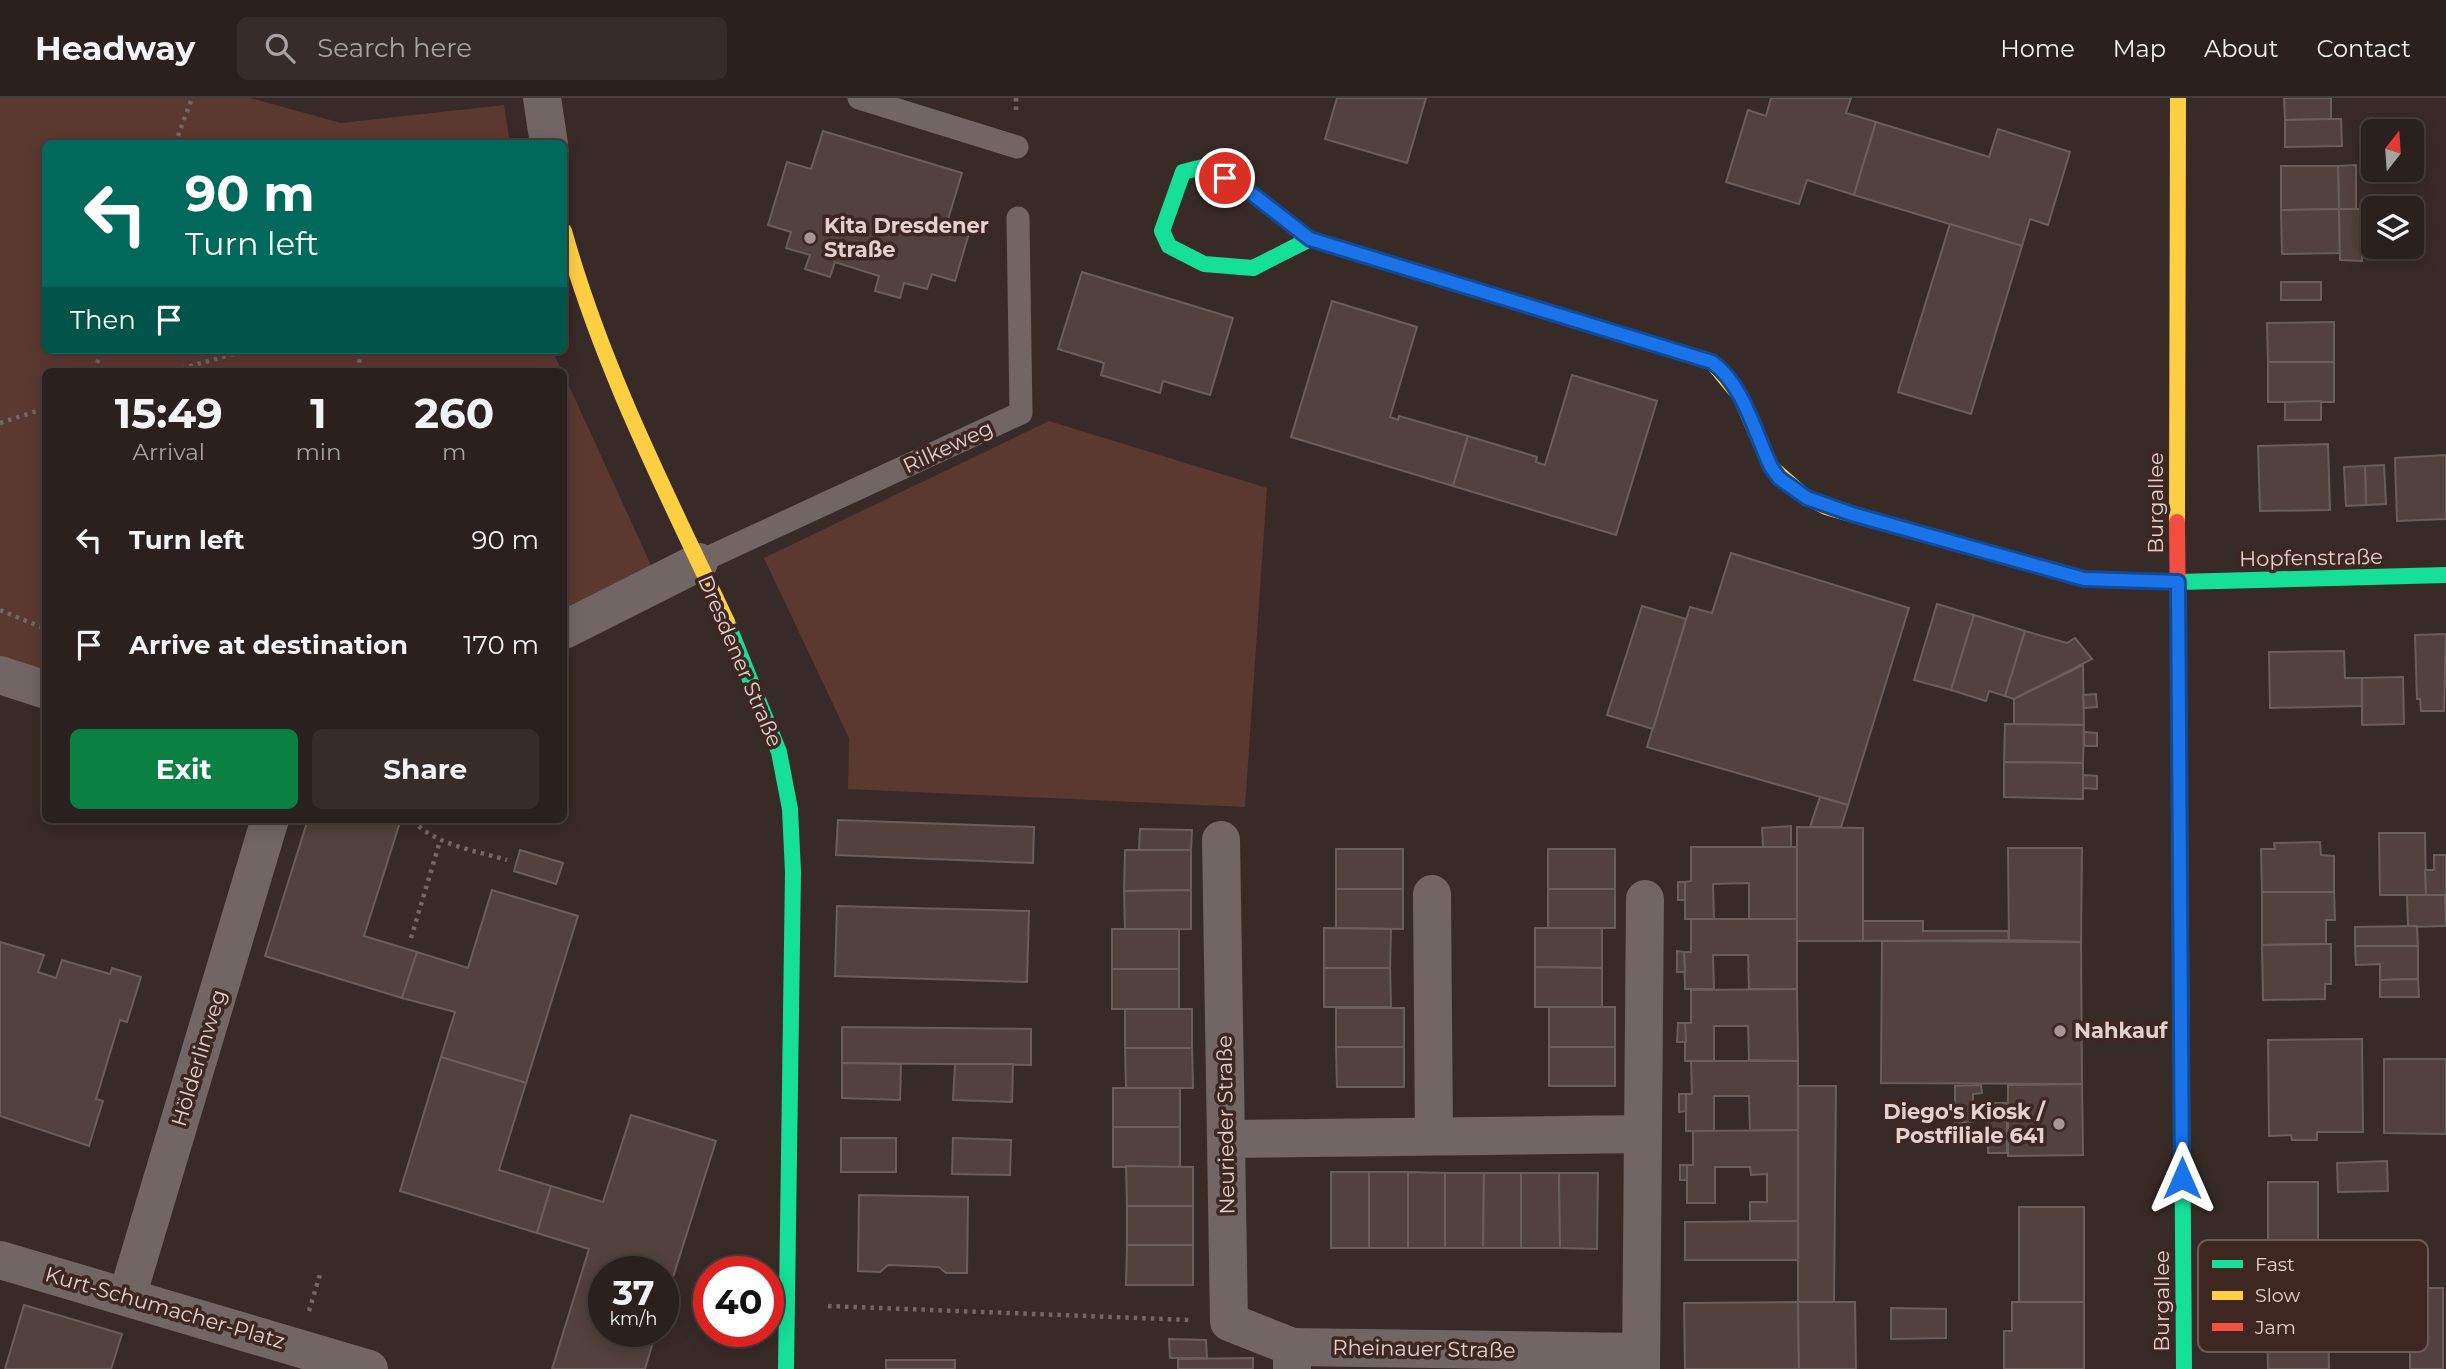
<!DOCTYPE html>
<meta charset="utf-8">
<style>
body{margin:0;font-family:Montserrat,sans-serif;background:#362d2a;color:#f1f3f6;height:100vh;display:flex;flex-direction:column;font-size:26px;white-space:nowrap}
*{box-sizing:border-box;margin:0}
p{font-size:23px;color:#a5a3a4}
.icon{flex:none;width:38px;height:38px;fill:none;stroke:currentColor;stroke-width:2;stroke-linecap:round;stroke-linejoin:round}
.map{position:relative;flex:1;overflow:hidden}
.drawer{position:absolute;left:42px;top:270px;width:525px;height:455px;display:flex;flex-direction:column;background:#2a201d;border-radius:10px;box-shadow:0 4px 18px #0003,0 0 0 2px #463e3b}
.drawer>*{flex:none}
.hud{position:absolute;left:42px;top:42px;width:525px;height:214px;border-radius:10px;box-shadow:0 4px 18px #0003,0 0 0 2px #463e3b;background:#00695c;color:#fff;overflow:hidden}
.needle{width:46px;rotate:17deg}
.fabs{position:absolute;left:2361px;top:21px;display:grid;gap:14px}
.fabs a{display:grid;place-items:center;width:63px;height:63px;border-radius:10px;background:#2a201d;box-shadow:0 4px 18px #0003,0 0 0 2px #463e3b;font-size:35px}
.speed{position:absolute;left:588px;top:1158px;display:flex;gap:14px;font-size:35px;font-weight:700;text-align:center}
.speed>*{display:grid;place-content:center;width:91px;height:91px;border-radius:50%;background:#2a201d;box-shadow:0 4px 18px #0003,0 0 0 2px #463e3b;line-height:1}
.speed small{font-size:18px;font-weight:400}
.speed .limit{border:10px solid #d22;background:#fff;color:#111}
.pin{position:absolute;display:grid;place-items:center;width:60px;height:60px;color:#fff;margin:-30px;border:4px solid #fff;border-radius:50%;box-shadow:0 2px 7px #0007}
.me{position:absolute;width:77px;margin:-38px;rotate:0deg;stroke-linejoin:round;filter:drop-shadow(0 0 5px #0008)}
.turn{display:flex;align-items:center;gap:24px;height:147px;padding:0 28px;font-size:32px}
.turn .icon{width:91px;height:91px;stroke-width:2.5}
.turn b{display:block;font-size:49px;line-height:60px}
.then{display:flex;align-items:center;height:66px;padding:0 28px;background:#0003;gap:14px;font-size:26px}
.eta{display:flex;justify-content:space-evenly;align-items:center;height:119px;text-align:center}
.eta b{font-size:42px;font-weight:700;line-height:49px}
.button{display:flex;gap:14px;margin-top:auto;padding:14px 28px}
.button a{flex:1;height:80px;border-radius:10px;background:#0b8043;color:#fff;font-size:28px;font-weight:700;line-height:80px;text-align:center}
.button a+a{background:#362d2a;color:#f1f3f6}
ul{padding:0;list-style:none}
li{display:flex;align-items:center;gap:21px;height:105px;padding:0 28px}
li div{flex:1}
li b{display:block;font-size:26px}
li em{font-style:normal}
header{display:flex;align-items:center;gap:42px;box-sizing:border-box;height:98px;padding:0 35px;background:#2a201d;border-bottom:2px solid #463e3b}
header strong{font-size:33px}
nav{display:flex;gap:38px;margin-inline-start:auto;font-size:24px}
.search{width:490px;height:63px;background:#362d2a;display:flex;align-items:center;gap:18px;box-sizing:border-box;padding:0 24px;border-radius:10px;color:#a5a3a4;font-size:26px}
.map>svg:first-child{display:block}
</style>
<header>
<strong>Headway</strong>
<div class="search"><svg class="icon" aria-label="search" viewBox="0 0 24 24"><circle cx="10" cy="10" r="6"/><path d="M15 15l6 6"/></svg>Search here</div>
<nav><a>Home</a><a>Map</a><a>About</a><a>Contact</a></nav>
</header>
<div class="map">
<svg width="2446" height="1271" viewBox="0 0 2446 1271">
<rect width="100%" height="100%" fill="#382a27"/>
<g fill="#5c3930">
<polygon points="0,0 250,0 341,25 504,7 510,45 46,46 46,252 552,252 562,273 46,273 45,573 0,558"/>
<polygon points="564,277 656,478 564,520"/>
<polygon points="1049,323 1267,390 1245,709 848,691 849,640 764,460"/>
</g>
<g fill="#52413d" stroke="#6a5e5b" stroke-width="2">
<polygon points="1337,0 1426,0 1407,65 1325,41"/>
<polygon points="1771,0 1851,0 1846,15 1876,24 1854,97 1807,82 1799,106 1726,84 1748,12 1766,18"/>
<polygon points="2284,0 2331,0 2331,21 2285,22"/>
<polygon points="2331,21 2341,21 2342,48 2285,49 2285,22"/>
<polygon points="1876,24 1989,59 1998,31 2070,54 2048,127 2030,121 2022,148 1854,97"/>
<polygon points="823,33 962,75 946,128 969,135 955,183 932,176 927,191 904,185 900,200 875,193 879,178 835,164 830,179 805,171 810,157 786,150 791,134 768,127 787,64 811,71"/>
<polygon points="2356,67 2356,111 2339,111 2338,68"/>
<polygon points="2281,68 2338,68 2339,111 2281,112"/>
<polygon points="2339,111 2340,155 2282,156 2281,112"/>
<polygon points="2339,111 2361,111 2362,163 2340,162"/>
<polygon points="1950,126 2022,148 1971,316 1898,294"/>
<polygon points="1082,174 1233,220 1210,297 1163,283 1160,295 1101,277 1104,265 1058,251"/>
<rect x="2281" y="184" width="40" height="18"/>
<polygon points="1332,203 1417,229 1390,319 1398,322 1399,318 1468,338 1453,388 1291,339"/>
<polygon points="2334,224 2334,264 2268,264 2267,225"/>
<rect x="2268" y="264" width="66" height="40"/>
<polygon points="1572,277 1657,303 1616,437 1453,388 1468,338 1537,359 1536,364 1545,367"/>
<polygon points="2321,303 2321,322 2285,322 2285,304"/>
<polygon points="2328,346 2330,412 2260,413 2258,348"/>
<polygon points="2446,357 2446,421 2397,423 2395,360"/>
<polygon points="2384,367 2386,406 2366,407 2365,368"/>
<polygon points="2365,368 2366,407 2346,408 2344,369"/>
<polygon points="1731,455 1909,510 1848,707 1647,649 1690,509 1712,515"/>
<polygon points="1937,506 1974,517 1951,592 1914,582"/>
<polygon points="1642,508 1686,521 1653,631 1607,617"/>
<polygon points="1974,517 2025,533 2005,598 1989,593 1986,603 1951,592"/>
<polygon points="2025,533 2067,545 2075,540 2092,561 2014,601 2005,598"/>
<polygon points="2446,536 2444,613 2421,613 2420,601 2417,601 2415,537"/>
<polygon points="2344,553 2345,580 2362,580 2362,608 2270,610 2269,554"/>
<polygon points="2083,567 2084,627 2014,626 2014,601"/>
<polygon points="2403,579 2404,626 2362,627 2362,580"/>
<polygon points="2096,596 2097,609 2084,610 2083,597"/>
<polygon points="2005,626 2084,627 2083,665 2004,664"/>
<polygon points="2084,634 2097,635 2097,648 2084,648"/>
<polygon points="2004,664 2083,665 2083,701 2004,699"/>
<polygon points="2083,677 2097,678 2097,691 2083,690"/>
<polygon points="1820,699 1848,707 1841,729 1810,729"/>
<polygon points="308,721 401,721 364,838 417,854 402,900 265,858"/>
<polygon points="838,722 1034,729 1033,765 836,757"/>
<polygon points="1791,728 1791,749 1763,749 1762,730"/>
<polygon points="1797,729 1863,730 1863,843 1797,843"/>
<polygon points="1140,731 1192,732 1191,752 1139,752"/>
<polygon points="2379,735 2425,735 2426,797 2380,797"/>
<polygon points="2320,744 2321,757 2334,758 2334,794 2262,794 2261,751 2275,751 2274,745"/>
<polygon points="1691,749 1797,749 1797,821 1749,821 1749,785 1713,786 1714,821 1685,821 1685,784 1691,783"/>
<polygon points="2008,750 2082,750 2081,844 2009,842"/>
<rect x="1336" y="751" width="67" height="40"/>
<rect x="1548" y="751" width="67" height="40"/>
<polygon points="520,752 563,765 556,786 514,773"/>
<polygon points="1125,752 1191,752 1191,792 1124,793"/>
<polygon points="2434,757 2446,757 2446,797 2426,797 2425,772 2434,772"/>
<rect x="1678" y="784" width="7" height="18"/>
<polygon points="1336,791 1403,791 1403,831 1336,830"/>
<rect x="1548" y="791" width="67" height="39"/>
<polygon points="492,792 578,818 526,985 441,959 455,914 402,900 417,854 468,870"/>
<polygon points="1191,792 1191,831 1125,832 1124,793"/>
<polygon points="2262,794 2334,794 2335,822 2326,822 2326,846 2262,847"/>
<polygon points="2407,797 2445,797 2446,828 2408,829"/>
<polygon points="837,808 1029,813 1027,884 835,878"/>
<polygon points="1691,821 1797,821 1797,891 1749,891 1748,857 1713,857 1714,891 1685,891 1684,854 1691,854"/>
<polygon points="1863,823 1923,823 1923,833 2008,833 2009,842 1863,843"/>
<polygon points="2417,828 2418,848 2355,848 2355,829"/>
<polygon points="1324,830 1391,831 1390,870 1324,870"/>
<polygon points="1535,830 1602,830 1602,870 1535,869"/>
<rect x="1112" y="831" width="67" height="40"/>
<polygon points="1882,843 2081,844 2082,986 1881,985"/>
<polygon points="0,844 44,857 38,874 56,880 62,862 110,876 112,870 141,879 127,924 120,922 96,1001 103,1003 89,1048 0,1018"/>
<polygon points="2326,846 2331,846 2331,886 2325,886 2325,901 2263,902 2262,847"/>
<polygon points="2355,848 2418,848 2418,881 2380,882 2380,866 2356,867"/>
<polygon points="1677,853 1684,854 1685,874 1677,874"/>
<polygon points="1535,869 1602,870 1602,909 1535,909"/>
<polygon points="1324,870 1390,870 1391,909 1324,909"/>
<rect x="1112" y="871" width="67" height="40"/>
<polygon points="2418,881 2419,899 2380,899 2380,882"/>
<polygon points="1797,891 1798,963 1749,962 1748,928 1714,928 1714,963 1685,963 1685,925 1691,925 1691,892"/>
<rect x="1549" y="909" width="66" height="40"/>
<rect x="1336" y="910" width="68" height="39"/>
<rect x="1125" y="911" width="67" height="39"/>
<polygon points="1678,925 1685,925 1686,944 1677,944"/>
<polygon points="842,929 1031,931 1031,967 842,965"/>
<polygon points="2362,941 2363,1034 2317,1034 2317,1042 2292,1042 2291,1037 2269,1038 2268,942"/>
<polygon points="1336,949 1404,949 1404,989 1337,989"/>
<rect x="1549" y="949" width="66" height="39"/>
<polygon points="1125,950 1192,950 1193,990 1126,990"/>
<polygon points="441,959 526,985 499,1072 551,1088 537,1135 400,1093"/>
<polygon points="2384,961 2446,961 2446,1036 2384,1035"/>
<polygon points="1691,963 1798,963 1798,1032 1750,1033 1749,998 1714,998 1714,1033 1686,1033 1686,996 1692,996"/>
<polygon points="842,965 901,966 900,1002 842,1000"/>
<polygon points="955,966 1013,966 1012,1004 953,1002"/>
<polygon points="2082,986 2083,1057 2008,1058 2008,987"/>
<polygon points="1981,987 1982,995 1973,996 1973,1024 1955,1025 1955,988"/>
<polygon points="1798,988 1836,988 1834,1204 1798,1204"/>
<rect x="1113" y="990" width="67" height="39"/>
<polygon points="1679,996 1686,996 1686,1013 1679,1014"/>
<rect x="1988" y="1005" width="19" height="50"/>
<polygon points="631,1017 716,1043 663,1211 663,1174 604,1174 604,1234 656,1234 645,1271 552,1271 589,1151 537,1135 551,1088 603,1104"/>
<rect x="1113" y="1029" width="67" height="40"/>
<polygon points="1798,1032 1798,1123 1750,1123 1750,1104 1767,1104 1767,1076 1751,1077 1750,1069 1715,1069 1715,1105 1687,1105 1687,1067 1693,1067 1693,1033"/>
<rect x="841" y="1040" width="55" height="34"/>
<polygon points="953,1040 1011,1042 1010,1077 952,1076"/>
<polygon points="2387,1063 2388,1093 2338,1094 2337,1065"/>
<rect x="1680" y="1067" width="7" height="15"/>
<polygon points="1126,1068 1193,1069 1193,1108 1127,1108"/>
<rect x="1331" y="1074" width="38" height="76"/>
<rect x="1369" y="1074" width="39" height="76"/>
<polygon points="1408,1074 1445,1075 1445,1150 1408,1150"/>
<polygon points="1445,1075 1484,1075 1483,1150 1445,1150"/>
<polygon points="1484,1075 1521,1075 1521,1150 1483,1150"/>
<polygon points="1521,1075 1559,1075 1560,1150 1521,1150"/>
<polygon points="1559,1075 1598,1075 1597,1151 1560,1150"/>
<rect x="2268" y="1084" width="50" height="66"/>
<polygon points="859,1097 968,1099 967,1175 946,1175 939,1169 888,1167 880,1174 858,1173"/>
<rect x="1127" y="1108" width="66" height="39"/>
<rect x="2019" y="1109" width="65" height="95"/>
<polygon points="1798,1123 1798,1162 1685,1162 1685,1124"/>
<polygon points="1127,1147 1193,1147 1193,1187 1126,1187"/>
<rect x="2410" y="1190" width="33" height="81"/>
<polygon points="1798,1204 1799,1271 1685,1271 1684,1205"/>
<polygon points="1798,1204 1855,1204 1856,1271 1799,1271"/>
<polygon points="2012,1204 2084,1204 2084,1271 2004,1271 2004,1233 2012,1233"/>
<polygon points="24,1207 122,1236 111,1271 5,1271"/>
<polygon points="1891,1210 1946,1211 1946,1240 1891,1241"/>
<polygon points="2328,1226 2329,1271 2268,1271 2267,1227"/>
<polygon points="1169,1241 1206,1242 1207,1260 1170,1260"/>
<polygon points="1253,1260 1253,1271 1178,1271 1178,1261"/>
<rect x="886" y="1262" width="69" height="9"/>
</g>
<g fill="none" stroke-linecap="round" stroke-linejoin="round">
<g stroke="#726765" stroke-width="4.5" stroke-dasharray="3.5 5" stroke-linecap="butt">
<polyline points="1016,0 1016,13"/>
<polyline points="175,46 192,0"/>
<polyline points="94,273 102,252"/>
<polyline points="173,273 248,252"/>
<polyline points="357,273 362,252"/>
<polyline points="0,325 46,310"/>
<polyline points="0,512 46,531"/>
<path d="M416,721V726C441,748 476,753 507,762"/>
<polyline points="411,840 440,743"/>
<polyline points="828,1208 1190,1222"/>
<polyline points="309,1213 321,1173"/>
</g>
<g stroke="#716663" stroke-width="23">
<polyline points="859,0 1017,49"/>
<polyline points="699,464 1021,315 1018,120"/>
</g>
<g stroke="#716663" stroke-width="38">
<polyline points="542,0 549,46"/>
<polyline points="564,532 699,464"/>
<polyline points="0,577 46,592"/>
<polyline points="1221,742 1229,1224 1292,1249 1292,1271"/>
<polyline points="1432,796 1434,1038"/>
<polyline points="1643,1036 1645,801"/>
<polyline points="1227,1041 1643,1036 1641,1271"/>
<polyline points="0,1162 369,1271"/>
<polyline points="127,1199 270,721"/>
<polyline points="1292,1249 1641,1254"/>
</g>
<g stroke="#16e098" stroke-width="16">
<polyline points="1310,141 1253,170 1204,166 1169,148 1162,133 1183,74 1203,69 1247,92 1310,141 1610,233"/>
<polyline points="1958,446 2084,481 2178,484 2446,477"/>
<polyline points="727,524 779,654 790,711 793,774 786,1271"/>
<polyline points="2180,730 2184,1271"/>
</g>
<g stroke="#ffcf43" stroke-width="16">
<path d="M564,133C603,272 666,394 727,524"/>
<polyline points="1610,233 1712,264 1740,298 1771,369 1803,397 1826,409 1958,446"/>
<polyline points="2177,424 2178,0"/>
</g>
<polyline stroke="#f24e42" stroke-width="16" points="2177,424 2180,730"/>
</g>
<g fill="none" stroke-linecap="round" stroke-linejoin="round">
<defs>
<path id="route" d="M1225,80L1247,92L1310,141L1712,264C1743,286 1755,335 1771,369L1779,380L1807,400L1852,416L2084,481L2178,484L2182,1080"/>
</defs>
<use href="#route" stroke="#114b97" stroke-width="18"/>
<use href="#route" stroke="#1a73e8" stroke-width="12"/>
</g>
<g fill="#a69793" stroke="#3e2621" stroke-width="2.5">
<circle cx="810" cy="140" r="7"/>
<circle cx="2060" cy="933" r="7"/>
<circle cx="2059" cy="1026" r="7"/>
</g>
<g text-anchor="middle" stroke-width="7" stroke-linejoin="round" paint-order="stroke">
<g font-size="21" font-weight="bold" fill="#e2d1cd" stroke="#3e2621" text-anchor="start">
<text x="824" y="135">Kita Dresdener<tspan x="824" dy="24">Straße</tspan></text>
<text x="2074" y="940">Nahkauf</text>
<text x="2045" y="1021" text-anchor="end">Diego's Kiosk /<tspan x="2045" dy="24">Postfiliale 641</tspan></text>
</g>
<g font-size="21" fill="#e2d1cd" stroke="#3e2621">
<text transform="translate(948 349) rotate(-25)" y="7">Rilkeweg</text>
<text transform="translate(2156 405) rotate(-90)" y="7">Burgallee</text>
<text transform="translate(2311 460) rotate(-1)" y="7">Hopfenstraße</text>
<text transform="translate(740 563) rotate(67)" y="7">Dresdener Straße</text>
<text transform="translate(199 960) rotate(-73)" y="7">Hölderlinweg</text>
<text transform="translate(1226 1027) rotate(-91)" y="7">Neurieder Straße</text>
<text transform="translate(2162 1203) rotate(-90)" y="7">Burgallee</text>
<text transform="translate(165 1210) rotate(16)" y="7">Kurt-Schumacher-Platz</text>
<text transform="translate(1424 1251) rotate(1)" y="7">Rheinauer Straße</text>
</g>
</g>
<rect x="2198" y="1142" width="230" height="112" rx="10" fill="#3e2621" stroke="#6f5955" stroke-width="2"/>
<rect x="2212" y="1162" width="31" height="8" fill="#16e098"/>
<rect x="2212" y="1193" width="31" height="9" fill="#ffcf43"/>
<rect x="2212" y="1225" width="31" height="8" fill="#f24e42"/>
<g font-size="19" fill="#e2d1cd">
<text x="2255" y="1173">Fast</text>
<text x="2255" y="1204">Slow</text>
<text x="2255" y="1236">Jam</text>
</g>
</svg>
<div class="fabs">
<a><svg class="needle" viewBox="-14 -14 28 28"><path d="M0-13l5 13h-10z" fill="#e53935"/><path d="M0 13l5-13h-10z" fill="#a5a3a4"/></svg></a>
<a><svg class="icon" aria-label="layers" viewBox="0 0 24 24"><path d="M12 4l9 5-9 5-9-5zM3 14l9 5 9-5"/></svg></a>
</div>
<div class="speed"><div>37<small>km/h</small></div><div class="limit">40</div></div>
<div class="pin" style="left:1225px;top:80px;background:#d93025"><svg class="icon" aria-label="arrive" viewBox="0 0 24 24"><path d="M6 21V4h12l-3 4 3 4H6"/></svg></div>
<svg class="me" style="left:2182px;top:1080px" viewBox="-20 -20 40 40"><path d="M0-17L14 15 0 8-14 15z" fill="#1a73e8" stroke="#fff" stroke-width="4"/></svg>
<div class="hud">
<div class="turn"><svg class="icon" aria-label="left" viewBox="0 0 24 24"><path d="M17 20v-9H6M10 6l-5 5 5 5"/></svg><div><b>90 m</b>Turn left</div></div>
<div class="then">Then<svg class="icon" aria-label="arrive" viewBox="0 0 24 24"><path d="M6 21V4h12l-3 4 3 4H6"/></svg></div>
</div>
<section class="drawer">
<div class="eta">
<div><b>15:49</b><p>Arrival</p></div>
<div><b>1</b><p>min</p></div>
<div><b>260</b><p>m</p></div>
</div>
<ul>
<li><svg class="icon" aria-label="left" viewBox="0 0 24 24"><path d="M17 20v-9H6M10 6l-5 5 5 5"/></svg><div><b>Turn left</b></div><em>90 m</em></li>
<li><svg class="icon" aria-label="arrive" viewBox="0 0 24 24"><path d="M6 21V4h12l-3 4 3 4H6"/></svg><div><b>Arrive at destination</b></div><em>170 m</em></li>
</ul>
<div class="button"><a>Exit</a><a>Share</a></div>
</section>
</div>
